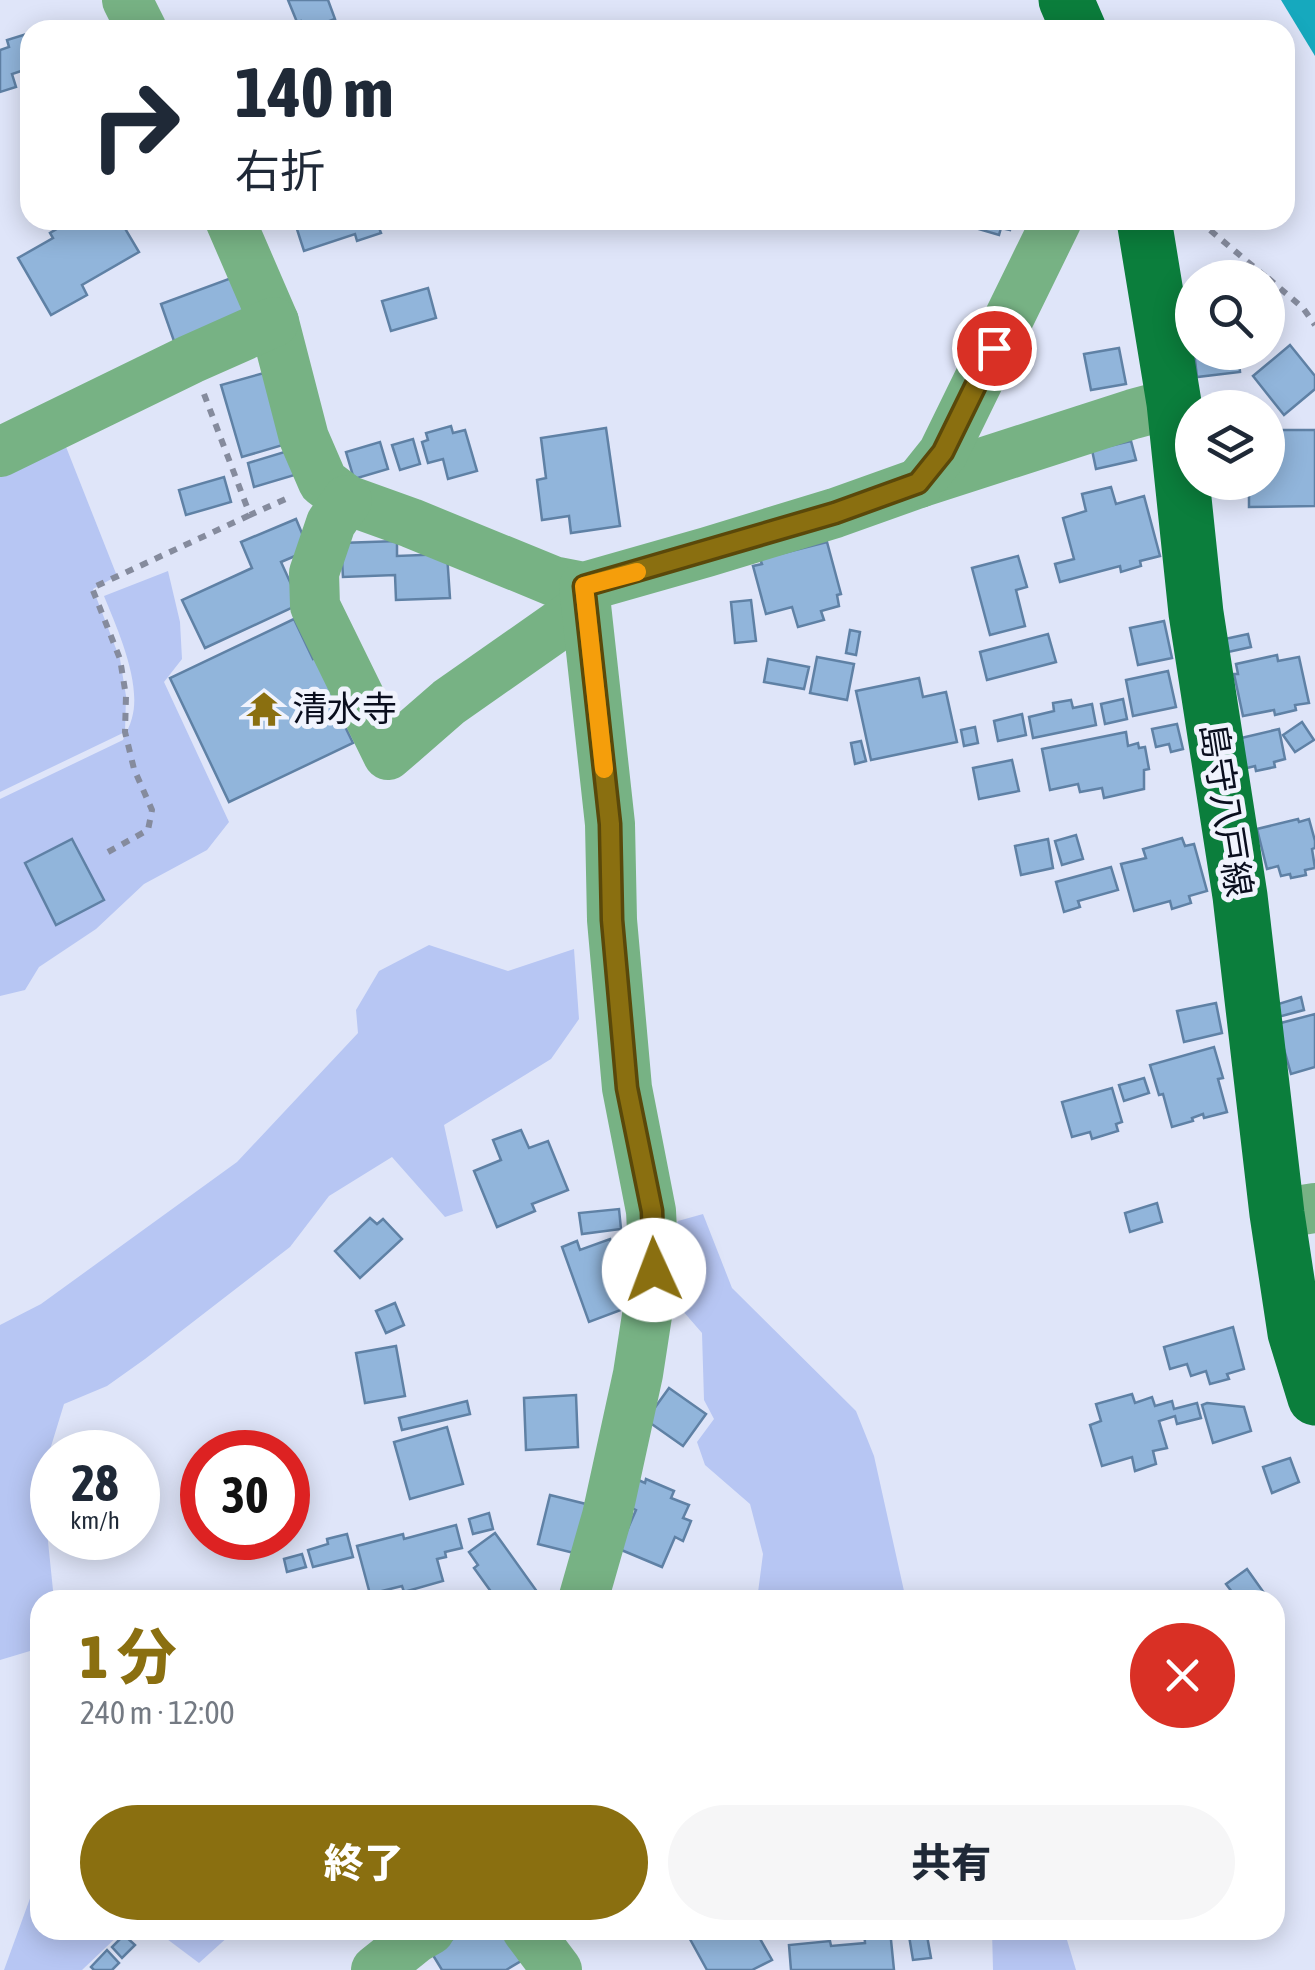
<!DOCTYPE html>
<html lang="ja">
<meta charset="utf-8">
<style>
body{margin:0;font-family:"Asap Condensed","Noto Sans JP",sans-serif;background:#f6f6f7;color:#1f2937;height:100vh;display:flex;flex-direction:column;font-size:38px;white-space:nowrap}
*{box-sizing:border-box;margin:0}
p{font-size:32px;color:#747a83}
.icon{flex:none;width:55px;height:55px;fill:none;stroke:currentColor;stroke-width:2;stroke-linecap:round;stroke-linejoin:round}
.map{position:relative;flex:1;overflow:hidden}
.panel{position:absolute;left:30px;top:1590px;width:1255px;height:350px;display:flex;flex-direction:column;background:#fff;border-radius:30px;box-shadow:0 5px 25px #0003}
.panel>*{flex:none}
.hud{position:absolute;left:20px;top:20px;width:1275px;height:210px;border-radius:30px;box-shadow:0 5px 25px #0003;background:#fff;color:#1f2937;overflow:hidden}
.controls{position:absolute;left:1175px;top:260px;display:grid;gap:20px}
.controls a{display:grid;place-items:center;width:110px;height:110px;border-radius:50%;background:#fff;box-shadow:0 5px 25px #0003;font-size:50px}
.speed{position:absolute;left:30px;top:1430px;display:flex;gap:20px;font-size:50px;font-weight:700;text-align:center}
.speed>*{display:grid;place-content:center;width:130px;height:130px;border-radius:50%;background:#fff;box-shadow:0 5px 25px #0003;line-height:1}
.speed small{font-size:25px;font-weight:400}
.speed .limit{border:15px solid #d22;background:#fff;color:#111}
.pin{position:absolute;display:grid;place-items:center;width:85px;height:85px;color:#fff;margin:-42px;border:5px solid #fff;border-radius:50%;box-shadow:0 2px 10px #0007}
.me{position:absolute;width:110px;margin:-55px;rotate:358deg;stroke-linejoin:round;filter:drop-shadow(0 0 8px #0008)}
.turn{display:flex;align-items:center;gap:35px;height:210px;padding:0 50px;font-size:45px}
.turn .icon{width:130px;height:130px;stroke-width:2.5}
.turn b{display:block;font-size:70px;line-height:85px}
.round{display:grid;place-items:center;flex:none;width:105px;height:105px;border-radius:52px;background:#f6f6f7}
.summary{display:flex;align-items:center;justify-content:space-between;height:170px;padding:0 50px}
h1{font-size:60px;font-weight:800;line-height:75px;color:#8a6f10}
.primary-button{display:flex;gap:20px;margin-top:auto;padding:20px 50px}
.primary-button a{flex:1;height:115px;border-radius:60px;background:#8a6f10;color:#fff;font-size:40px;font-weight:800;line-height:115px;text-align:center}
.primary-button a+a{background:#f6f6f7;color:#1f2937}
.map>svg:first-child{display:block}
</style>
<div class="map">
<svg width="1315" height="1970" viewBox="0 0 1315 1970">
<rect width="100%" height="100%" fill="#dfe5f9"/>
<g fill="#b7c6f3">
<polygon points="57,424 117,576 93,589 120,659 126,696 125,732 0,792 0,452"/>
<path d="M168,571L180,622L182,659L164,682L229,822L207,850L144,884L96,929L39,967L25,990L0,996V799L123,740C126,733 130,726 132,718C142,683 117,628 104,596Z"/>
<polygon points="429,945 508,971 574,949 579,1019 551,1059 444,1125 463,1211 445,1217 392,1157 329,1196 290,1247 145,1359 107,1386 64,1404 49,1453 46,1522 54,1600 40,1600 40,1648 0,1660 0,1325 41,1304 237,1162 358,1033 356,1010 379,971"/>
<polygon points="703,1214 732,1288 856,1411 874,1456 906,1600 757,1600 763,1554 750,1504 705,1465 697,1442 714,1419 704,1400 702,1333 669,1295 668,1234 678,1221"/>
<polygon points="40,1881 40,1930 124,1930 82,1970 4,1970 32,1893"/>
<polygon points="155,1930 227,1930 230,1935 199,1963"/>
<polygon points="992,1930 1064,1930 1076,1970 993,1970"/>
</g>
<polygon fill="#16a9be" points="1281,0 1315,0 1315,56"/>
<g fill="#91b5db" stroke="#5f81a5" stroke-width="2.5">
<polygon points="288,0 328,0 335,19 305,30 301,21 297,22"/>
<polygon points="30,33 30,68 12,74 16,87 0,92 0,50 9,47 7,40"/>
<polygon points="72,220 120,220 139,252 82,285 87,295 51,315 18,258 53,238 50,233"/>
<polygon points="294,220 376,220 381,233 357,241 355,234 304,251"/>
<polygon points="948,220 1013,220 1010,230 1001,228 999,235"/>
<polygon points="234,277 249,317 175,344 161,304"/>
<polygon points="428,288 436,318 391,331 382,301"/>
<polygon points="1290,345 1315,376 1315,389 1284,415 1253,376"/>
<polygon points="1119,348 1126,384 1091,390 1084,354"/>
<polygon points="1194,352 1238,352 1240,372 1197,377"/>
<polygon points="264,373 293,442 242,457 221,385"/>
<polygon points="1268,421 1275,421 1275,430 1315,430 1315,506 1249,507 1249,493 1215,494 1215,482 1268,482"/>
<polygon points="451,426 453,433 465,430 477,471 448,479 443,459 428,463 422,442 428,440 426,433"/>
<polygon points="606,428 620,526 571,533 569,516 542,520 537,480 546,478 541,438"/>
<polygon points="413,439 420,464 400,470 392,445"/>
<polygon points="1131,441 1136,460 1096,469 1092,450"/>
<polygon points="380,442 388,469 354,479 346,452"/>
<polygon points="291,450 298,474 254,487 248,463"/>
<polygon points="224,477 231,502 186,515 179,490"/>
<polygon points="1111,487 1116,504 1144,496 1160,556 1140,561 1141,566 1121,572 1120,566 1060,582 1055,564 1074,559 1063,518 1086,511 1082,494"/>
<polygon points="296,519 309,550 281,562 300,604 205,648 182,600 252,568 241,542"/>
<polygon points="397,541 397,556 447,554 450,598 396,600 395,575 343,577 341,543"/>
<polygon points="827,542 841,594 837,595 839,606 821,611 824,620 798,627 792,607 766,614 753,566 762,564 760,559"/>
<polygon points="1018,556 1027,587 1016,590 1025,626 990,635 972,568"/>
<polygon points="751,600 756,641 735,643 731,602"/>
<polygon points="294,619 313,659 323,653 350,705 338,712 353,743 229,802 170,678"/>
<polygon points="1164,621 1172,658 1138,665 1130,628"/>
<polygon points="850,630 860,632 856,655 846,653"/>
<polygon points="1048,634 1056,662 987,680 980,652"/>
<polygon points="1248,634 1251,647 1228,652 1225,639"/>
<polygon points="1277,655 1278,661 1299,657 1309,703 1295,705 1296,710 1275,715 1274,710 1243,716 1234,674 1238,674 1236,664"/>
<polygon points="817,657 854,664 847,700 810,693"/>
<polygon points="768,659 809,667 804,689 764,682"/>
<polygon points="1168,671 1176,707 1133,716 1126,680"/>
<polygon points="919,678 923,697 946,692 957,742 871,760 856,691"/>
<polygon points="1123,699 1127,719 1105,724 1101,704"/>
<polygon points="1071,700 1073,708 1092,704 1096,725 1033,738 1029,717 1054,711 1053,703"/>
<polygon points="1022,714 1026,735 998,741 994,721"/>
<polygon points="1302,722 1314,740 1295,752 1283,735"/>
<polygon points="1177,724 1183,749 1171,752 1169,744 1156,747 1152,729"/>
<polygon points="975,727 978,743 964,746 961,730"/>
<polygon points="1279,729 1285,759 1274,762 1275,767 1256,771 1255,766 1243,769 1237,739"/>
<polygon points="1126,732 1128,746 1138,743 1139,748 1145,747 1149,769 1144,770 1144,789 1104,798 1102,788 1080,792 1078,784 1050,790 1042,749"/>
<polygon points="861,741 866,761 855,764 851,743"/>
<polygon points="1012,760 1019,791 979,799 973,768"/>
<polygon points="1298,819 1299,822 1309,819 1315,841 1315,848 1312,849 1315,868 1305,870 1306,875 1291,878 1290,874 1281,876 1278,866 1267,869 1257,829"/>
<polygon points="1076,835 1083,859 1062,865 1055,841"/>
<polygon points="1182,838 1185,846 1194,844 1207,891 1189,896 1191,903 1172,909 1170,901 1134,911 1121,864 1146,858 1143,849"/>
<polygon points="72,839 104,900 56,925 25,863"/>
<polygon points="1048,839 1053,868 1021,875 1015,846"/>
<polygon points="1111,867 1118,890 1078,901 1080,907 1064,912 1056,882"/>
<polygon points="1301,997 1304,1010 1278,1017 1275,1005"/>
<polygon points="1216,1003 1222,1033 1184,1042 1177,1011"/>
<polygon points="1315,1014 1315,1067 1291,1074 1277,1024"/>
<polygon points="1214,1047 1223,1078 1218,1079 1227,1112 1204,1118 1203,1114 1192,1118 1193,1121 1172,1127 1163,1094 1159,1095 1150,1065"/>
<polygon points="1144,1078 1149,1093 1124,1101 1119,1085"/>
<polygon points="1112,1088 1122,1122 1116,1124 1118,1131 1092,1139 1090,1132 1072,1137 1062,1102"/>
<polygon points="521,1130 529,1148 548,1141 568,1190 532,1204 535,1211 497,1227 474,1171 501,1160 493,1140"/>
<polygon points="1157,1203 1162,1222 1130,1232 1125,1213"/>
<polygon points="619,1209 621,1229 582,1234 579,1213"/>
<polygon points="370,1218 377,1224 383,1219 402,1239 360,1278 335,1251"/>
<polygon points="610,1239 634,1305 589,1322 562,1247 577,1241 580,1250"/>
<polygon points="395,1303 404,1325 386,1333 376,1311"/>
<polygon points="1233,1327 1244,1369 1227,1374 1229,1379 1210,1384 1206,1371 1191,1376 1187,1364 1170,1369 1164,1347"/>
<polygon points="396,1346 405,1396 365,1403 356,1353"/>
<polygon points="669,1388 706,1414 683,1446 646,1420"/>
<polygon points="1132,1394 1135,1403 1152,1397 1155,1406 1172,1401 1174,1409 1197,1403 1201,1418 1177,1424 1175,1416 1159,1421 1167,1448 1153,1451 1156,1464 1135,1471 1132,1457 1102,1466 1090,1425 1101,1421 1096,1404"/>
<polygon points="576,1395 578,1447 526,1450 524,1398"/>
<polygon points="467,1401 470,1414 402,1430 399,1418"/>
<polygon points="1207,1403 1244,1407 1251,1431 1213,1443 1202,1405"/>
<polygon points="447,1427 463,1484 410,1499 394,1442"/>
<polygon points="1290,1458 1299,1482 1272,1493 1263,1467"/>
<polygon points="636,1479 645,1483 646,1479 674,1491 671,1498 689,1505 683,1518 691,1521 683,1541 675,1537 662,1567 619,1549 636,1510 626,1505"/>
<polygon points="550,1495 594,1506 582,1555 538,1544"/>
<polygon points="489,1513 493,1529 473,1534 469,1519"/>
<polygon points="456,1525 462,1548 445,1552 446,1557 437,1559 443,1581 404,1592 402,1586 370,1594 357,1546 403,1534 404,1539"/>
<polygon points="495,1533 543,1600 497,1600 474,1568 478,1565 469,1552"/>
<polygon points="347,1534 353,1557 313,1567 308,1550 328,1544 327,1539"/>
<polygon points="302,1554 306,1567 287,1572 284,1559"/>
<polygon points="1247,1569 1269,1600 1238,1600 1226,1584"/>
<polygon points="468,1930 502,1930 521,1961 506,1970 442,1970 431,1952"/>
<polygon points="685,1930 755,1930 772,1960 752,1970 707,1970"/>
<polygon points="864,1930 890,1930 894,1970 791,1970 789,1945 830,1941 831,1946 865,1943"/>
<polygon points="908,1930 926,1930 931,1958 913,1960"/>
<polygon points="124,1935 135,1945 122,1958 112,1947"/>
<polygon points="107,1950 119,1963 112,1970 94,1970 91,1967"/>
</g>
<g fill="none" stroke-linecap="round" stroke-linejoin="round">
<g stroke="#858b9d" stroke-width="6" stroke-dasharray="8 8" stroke-linecap="butt">
<polyline points="1198,220 1267,278"/>
<polyline points="1268,278 1303,308 1315,325"/>
<polyline points="204,394 250,515 290,497"/>
<polyline points="108,852 148,830 152,810 134,769 125,732 126,696 120,659 92,588 250,515"/>
</g>
<g stroke="#77b284" stroke-width="50">
<polyline points="127,0 142,30"/>
<polyline points="230,220 274,322 304,438 323,482 347,500 411,523 553,581 584,587 707,552 835,513 919,483 1133,414 1174,403"/>
<polyline points="0,452 191,359 274,322"/>
<polyline points="919,483 943,453 1057,220"/>
<polyline points="347,500 331,523 314,573 315,606 388,755 449,702 586,606"/>
<polyline points="1277,1214 1315,1208"/>
<polyline points="583,1600 607,1516 638,1374 654,1270 651,1211 627,1088 612,920 610,824 584,587"/>
<polyline points="527,1930 557,1970"/>
<polyline points="376,1970 416,1938 430,1930"/>
</g>
<g stroke="#0b7e3c" stroke-width="55">
<polyline points="1066,0 1079,30"/>
<polyline points="1144,220 1174,403 1196,613 1240,896 1277,1214 1295,1333 1315,1398"/>
</g>
</g>
<g fill="none" stroke-linecap="round" stroke-linejoin="round">
<defs>
<polyline id="route" points="654,1270 652,1211 627,1088 612,920 610,824 584,586 835,513 918,483 943,452 994,348"/>
</defs>
<use href="#route" stroke="#5a480a" stroke-width="25"/>
<use href="#route" stroke="#8a6f10" stroke-width="18"/>
<polyline stroke="#f59e0b" stroke-width="18" points="604,769 584,586 637,572"/>
</g>
<defs>
<symbol id="temple-bare" viewBox="-9 -9 18 18"><path d="M0-6L5-2H3V0L6.5 2.5H4V6H1.5V3h-3V6H-4V2.5H-6.5L-3 0V-2H-5Z" fill="#8a6f10" stroke="#f0f3fd" stroke-width="2.5" paint-order="stroke"/></symbol>
</defs>
<g fill-rule="evenodd">
<use href="#temple-bare" x="239" y="684" width="50" height="50"/>
</g>
<g text-anchor="middle" stroke-width="10" stroke-linejoin="round" paint-order="stroke">
<g font-size="35" fill="#0a0e1e" stroke="#f0f3fd" text-anchor="start">
<text x="292" y="721">清水寺</text>
</g>
<g font-size="35" fill="#0a0e1e" stroke="#f0f3fd">
<text transform="translate(1226 810) rotate(81)" y="12">島守八戸線</text>
</g>
</g>
</svg>
<div class="controls">
<a><svg class="icon" aria-label="search" viewBox="0 0 24 24"><circle cx="10" cy="10" r="6"/><path d="M15 15l6 6"/></svg></a>
<a><svg class="icon" aria-label="layers" viewBox="0 0 24 24"><path d="M12 4l9 5-9 5-9-5zM3 14l9 5 9-5"/></svg></a>
</div>
<div class="speed"><div>28<small>km/h</small></div><div class="limit">30</div></div>
<div class="pin" style="left:994px;top:348px;background:#d93025"><svg class="icon" aria-label="arrive" viewBox="0 0 24 24"><path d="M6 21V4h12l-3 4 3 4H6"/></svg></div>
<svg class="me" style="left:654px;top:1270px" viewBox="-20 -20 40 40"><circle r="19" fill="#fff"/><path d="M0-13L10 11 0 6-10 11z" fill="#8a6f10"/></svg>
<div class="hud">
<div class="turn"><svg class="icon" aria-label="right" viewBox="0 0 24 24"><path d="M7 20v-9h11M14 6l5 5-5 5"/></svg><div><b>140 m</b>右折</div></div>
</div>
<section class="panel">
<div class="summary"><div><h1>1 分</h1><p>240 m · 12:00</p></div><a class="round" style="background:#d93025;color:#fff"><svg class="icon" aria-label="close" viewBox="0 0 24 24"><path d="M6 6l12 12M18 6L6 18"/></svg></a></div>
<div class="primary-button"><a>終了</a><a>共有</a></div>
</section>
</div>
